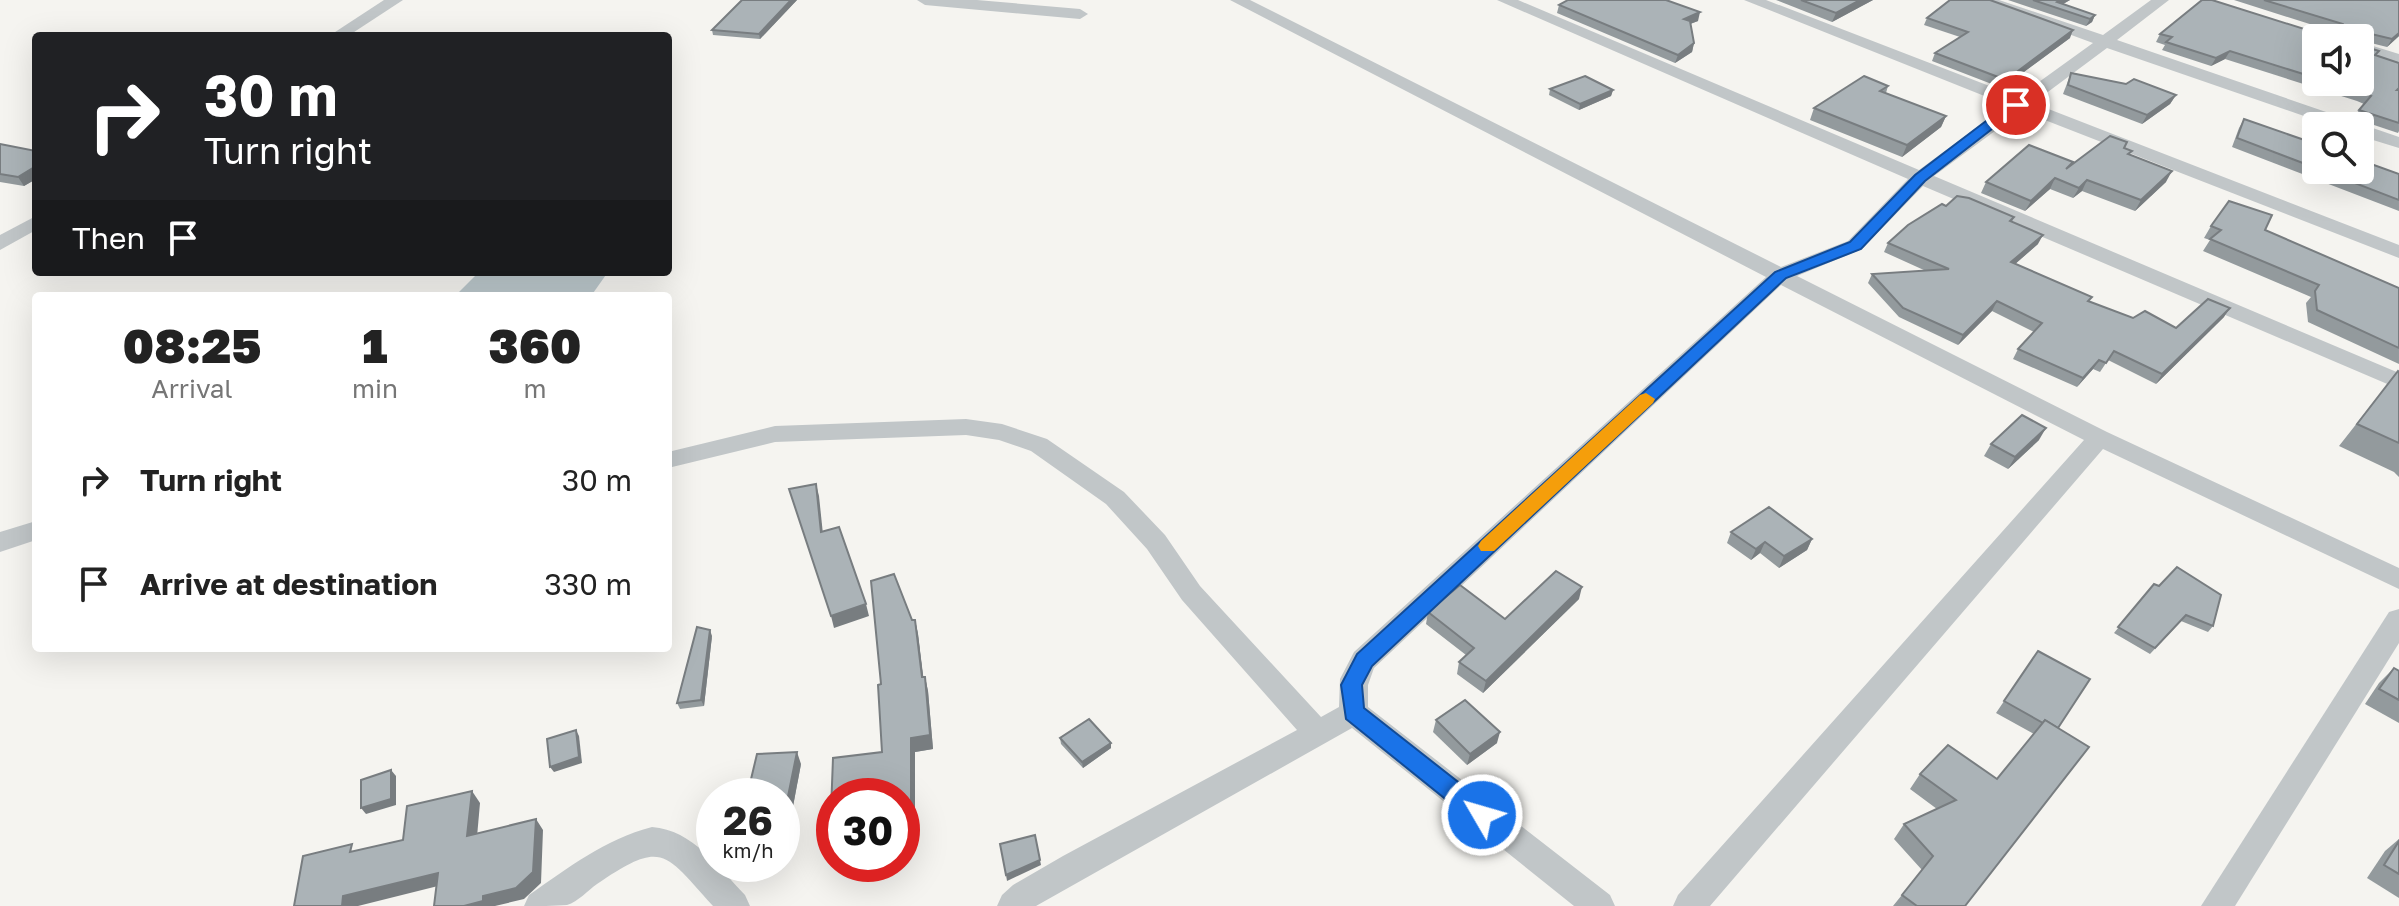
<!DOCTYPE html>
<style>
body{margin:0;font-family:"Golos Text",sans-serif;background:#f6f6f6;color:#222;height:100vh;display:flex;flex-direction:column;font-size:30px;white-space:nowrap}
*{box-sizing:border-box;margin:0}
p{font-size:26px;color:#767676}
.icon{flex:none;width:44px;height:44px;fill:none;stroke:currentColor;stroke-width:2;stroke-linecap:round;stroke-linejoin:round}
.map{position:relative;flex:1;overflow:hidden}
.side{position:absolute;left:32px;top:292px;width:640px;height:360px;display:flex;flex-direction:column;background:#fff;border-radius:8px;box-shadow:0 8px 32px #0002}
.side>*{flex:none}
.banner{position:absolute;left:32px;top:32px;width:640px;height:244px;border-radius:8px;box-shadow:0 8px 32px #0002;background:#202124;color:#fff;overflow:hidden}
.fabs{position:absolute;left:2302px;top:24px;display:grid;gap:16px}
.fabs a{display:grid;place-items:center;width:72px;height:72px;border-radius:8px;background:#fff;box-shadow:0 8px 32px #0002;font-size:40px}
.speed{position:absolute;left:696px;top:778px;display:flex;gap:16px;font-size:40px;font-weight:700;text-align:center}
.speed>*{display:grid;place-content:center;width:104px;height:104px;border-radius:50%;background:#fff;box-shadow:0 8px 32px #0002;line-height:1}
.speed small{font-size:20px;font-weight:400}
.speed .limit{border:12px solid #d22;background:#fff;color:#111}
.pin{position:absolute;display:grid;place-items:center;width:68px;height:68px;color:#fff;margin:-34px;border:4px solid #fff;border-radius:50%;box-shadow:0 2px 8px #0007}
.me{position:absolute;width:88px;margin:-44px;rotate:308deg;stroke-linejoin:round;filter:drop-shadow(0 0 6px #0008)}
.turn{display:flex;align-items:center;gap:28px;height:168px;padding:0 40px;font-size:36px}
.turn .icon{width:104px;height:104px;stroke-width:2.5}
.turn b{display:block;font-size:56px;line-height:68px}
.then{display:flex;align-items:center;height:76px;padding:0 40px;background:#0003;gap:16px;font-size:30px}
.eta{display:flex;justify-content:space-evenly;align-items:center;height:136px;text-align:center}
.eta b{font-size:48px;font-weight:800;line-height:56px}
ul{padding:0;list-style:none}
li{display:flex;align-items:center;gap:24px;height:104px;padding:0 40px}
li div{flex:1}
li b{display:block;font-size:30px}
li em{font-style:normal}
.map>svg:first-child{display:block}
</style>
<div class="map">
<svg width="2399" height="906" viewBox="0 0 2399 906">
<rect width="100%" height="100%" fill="#f5f4f0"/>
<polygon fill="#bbc7cb" points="479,272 608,272 591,296 455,296"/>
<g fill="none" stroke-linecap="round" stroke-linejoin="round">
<g fill="#c1c6c8" fill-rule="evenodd">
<polygon points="384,0 403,0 348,36 329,36"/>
<polygon points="917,0 977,0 1080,9 1088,14 1080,19 925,5"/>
<polygon points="1230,0 1250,0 1781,267 1848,241 1908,179 1497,0 1518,0 1919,170 2007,105 1744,0 1766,0 2018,97 2093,43 1976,0 1999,0 2103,35 2151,0 2169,0 2117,40 2399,137 2399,148 2360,136 2360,126 2333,126 2107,48 2033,103 2399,245 2399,258 2022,111 1934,176 2399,373 2399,389 1923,186 1862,249 1797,276 2107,432 2399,568 2399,589 2103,449 1710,906 1673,906 1678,895 2084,440 1781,285 1374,668 1368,685 1368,707 1610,895 1615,906 1574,906 1352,728 1036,906 997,906 1002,895 1013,885 1063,856 1297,730 1182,600 1147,549 1106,504 1031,451 999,440 966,435 775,442 668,468 668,452 775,426 966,419 1002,424 1047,439 1124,492 1165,535 1200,586 1321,717 1339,707 1340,679 1354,652 1766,277"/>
<polygon points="2360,42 2399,54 2399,64 2360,52"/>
<polygon points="36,216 36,230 0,250 0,235"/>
<polygon points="36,521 36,540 0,552 0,532"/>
<polygon points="2399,609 2399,643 2235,906 2201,906 2389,612"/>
<path d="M652,827C693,830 719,868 745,895L750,906H713C664,852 663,839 597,884C588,890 578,902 567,905C556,906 536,906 524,906L529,895C568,868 605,839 652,827Z"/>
</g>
</g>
<g fill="#939a9d" fill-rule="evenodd">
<polygon points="742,0 797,0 760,39 713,35 712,30"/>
<polygon points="1776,0 1873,0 1832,22"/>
<polygon points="2008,0 2070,0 2063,4 2095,15 2092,22 2086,26"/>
<path d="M2234,0H2399V36L2387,47L2363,41V46L2376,56L2399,90V131L2398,133L2353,118L2364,104L2357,101L2225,59L2211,66L2162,50L2165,45L2156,42L2160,34H2320L2338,33ZM2316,38L2360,82H2316Z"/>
<polygon points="1559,5 1698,21 1690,24 1694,43 1692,52 1675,63 1557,13"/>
<polygon points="1927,18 2070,38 2002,88 1932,61 1935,53 1960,37 1924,25"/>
<polygon points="2071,73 2176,95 2170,104 2142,124 2063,94"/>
<polygon points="1888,86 1886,93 1946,116 1941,127 1902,157 1810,120 1814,108"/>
<polygon points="1550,89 1613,90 1611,96 1579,110 1549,95"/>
<polygon points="2244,119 2316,144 2316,170 2360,170 2399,174 2399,211 2232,147 2239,128"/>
<polygon points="0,144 36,151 36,179 24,186 0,182"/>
<polygon points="2124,148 2130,155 2166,182 2135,211 2082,191 2073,198 2050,189 2025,211 1981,193 1986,182 2072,164"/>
<polygon points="1946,206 2014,217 2012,222 2038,244 2015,264 2090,302 2133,318 2176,328 2224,317 2156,384 2108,360 2100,372 2093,369 2077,387 2013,359 2018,349 2034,332 1992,311 1958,345 1899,317 1868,283 1872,274 1926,271 1884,252 1888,243"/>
<polygon points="2211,226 2265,230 2399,288 2399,364 2308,322 2306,303 2311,297 2203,251 2210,240 2204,238"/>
<polygon points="2398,371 2399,372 2399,477 2394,472 2339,446"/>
<polygon points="2039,440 2008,469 1984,456 1991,444"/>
<polygon points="1731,532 1812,539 1807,550 1779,568 1760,553 1751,560 1727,543"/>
<polygon points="894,574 912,620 915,620 918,634 923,677 925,677 928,691 933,749 915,752 915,840 902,842 902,796 834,796 834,850 830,838 833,758 882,752 878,685 881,684 871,581"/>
<polygon points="2154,584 2213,626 2208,632 2181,621 2150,654 2114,633"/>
<polygon points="1579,599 1483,693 1457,674 1459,662 1466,655 1426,624 1428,612 1505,619"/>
<polygon points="712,636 704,706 680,709 677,703"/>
<polygon points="2038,651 2058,728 1965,906 1893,906 1922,870 1894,839 1904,824 1937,809 1910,789 1920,774 1997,779 2034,734 1996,713"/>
<polygon points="2394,668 2399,671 2399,723 2365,704 2379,683"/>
<polygon points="1436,720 1497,743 1467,765 1433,732"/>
<polygon points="1060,738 1111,748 1083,768 1061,744"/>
<polygon points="801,764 787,838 782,838 782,796"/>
<polygon points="2399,839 2399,898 2367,878 2385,851"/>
</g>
<g fill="#787d80">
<polygon points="791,0 797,0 760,39 759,34"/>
<polygon points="1860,0 1873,0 1832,22 1836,13"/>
<polygon points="2060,0 2070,0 2056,8 2057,2"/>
<polygon points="1700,12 1698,21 1682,27 1684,19"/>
<polygon points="2095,15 2092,22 2086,26 2090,19"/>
<polygon points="2073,30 2070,38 2002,88 2006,80"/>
<polygon points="2399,33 2399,36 2387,47 2392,39"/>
<polygon points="1694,43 1692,52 1675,63 1678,55"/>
<polygon points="2230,51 2225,59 2211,66 2216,58"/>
<polygon points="1613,90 1611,96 1579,110 1580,104"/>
<polygon points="2176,95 2170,104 2142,124 2147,115"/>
<polygon points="1946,116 1941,127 1902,157 1907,145"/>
<polygon points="36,166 36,179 24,186 18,177"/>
<polygon points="2172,171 2166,182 2135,211 2141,200"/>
<polygon points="2055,178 2050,189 2025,211 2031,201"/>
<polygon points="2087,180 2082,191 2073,198 2079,188"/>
<polygon points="2043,235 2038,244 2006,272 2011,262"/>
<polygon points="1997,301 1992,311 1958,345 1963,335"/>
<polygon points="2230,308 2224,317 2156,384 2162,374"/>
<polygon points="2099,360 2093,369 2077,387 2083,378"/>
<polygon points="2046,428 2039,440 2008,469 2015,457"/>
<polygon points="816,484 819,496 824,544 821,532"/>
<polygon points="1812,539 1807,550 1779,568 1784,556"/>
<polygon points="1765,542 1760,553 1751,560 1756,549"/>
<polygon points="1582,587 1579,599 1483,693 1486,681"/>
<polygon points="866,604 869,616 834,628 831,616"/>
<polygon points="915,620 918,634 925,691 922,677"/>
<polygon points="710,630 712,636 704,706 701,700"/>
<polygon points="925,677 928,691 933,749 915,752 915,840 911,827 911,738"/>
<polygon points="576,730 579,736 582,763 554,772 550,767"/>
<polygon points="1500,732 1497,743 1467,765 1470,754"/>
<polygon points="1111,743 1111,748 1083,768 1082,762"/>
<polygon points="797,752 801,764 787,838 782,826"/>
<polygon points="391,770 396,776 396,805 366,814 361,808"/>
<polygon points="472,791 480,803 476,848 467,836"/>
<polygon points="536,819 543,830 541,883 524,899 495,906 464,906 483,896"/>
<polygon points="1040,860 1041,865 1007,881 1006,875"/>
<polygon points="438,873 446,884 358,906 342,906 343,896"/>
</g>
<g fill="#abb3b7" stroke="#787d80" stroke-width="2">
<polygon points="742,0 791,0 759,34 712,30"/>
<polygon points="1568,0 1666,0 1700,12 1684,19 1690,21 1694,43 1678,55 1559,5"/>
<polygon points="1801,0 1860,0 1836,13"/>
<polygon points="1950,0 1990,0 2073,30 2006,80 1935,53 1968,32 1927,18"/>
<polygon points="2033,0 2060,0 2057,2 2095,15 2090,19"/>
<polygon points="2202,0 2212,0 2320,34 2346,32 2343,24 2264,0 2399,0 2399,33 2392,39 2363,32 2363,46 2379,51 2375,55 2399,63 2399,88 2397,90 2399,90 2399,123 2359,110 2371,96 2362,93 2365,93 2329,82 2360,82 2360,38 2316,38 2316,78 2230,51 2216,58 2166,42 2172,37 2160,34"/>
<polygon points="2071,73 2126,84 2134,79 2176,95 2147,115 2068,85"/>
<polygon points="1585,76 1613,90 1580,104 1550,89"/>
<polygon points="1864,76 1888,86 1880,91 1946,116 1907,145 1814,108"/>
<polygon points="2244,119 2316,144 2316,168 2237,138"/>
<polygon points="2110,136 2127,142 2124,148 2132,151 2128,154 2172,171 2141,200 2087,180 2079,188 2055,178 2031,201 1986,182 2029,145 2073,162 2066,169"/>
<polygon points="0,144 36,151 36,166 18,177 0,174"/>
<polygon points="2360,160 2399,174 2399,200 2321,170 2360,170"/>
<polygon points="1957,196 1969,198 2014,217 2010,221 2043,235 2011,262 2092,297 2088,301 2133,318 2145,311 2176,328 2208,299 2230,308 2162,374 2114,351 2106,363 2099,360 2083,378 2018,349 2042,323 1997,301 1963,335 1903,308 1872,274 1949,269 1888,243 1908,225 1942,204 1946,206"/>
<polygon points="2229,201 2272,215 2265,230 2399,288 2399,348 2317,310 2315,291 2319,285 2210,239 2221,230 2211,226"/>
<polygon points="2398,371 2399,372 2399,443 2357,424"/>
<polygon points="2022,415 2046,428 2015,457 1991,444"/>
<polygon points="816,484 821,532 839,527 866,604 831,616 789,489"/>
<polygon points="1769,507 1812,539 1784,556 1765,542 1756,549 1731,532"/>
<polygon points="2177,567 2221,595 2213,626 2186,615 2155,648 2118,627 2154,584 2159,586"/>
<polygon points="1556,571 1582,587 1486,681 1459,662 1474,648 1428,612 1460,585 1505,619"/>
<polygon points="894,574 912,620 915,620 922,677 925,677 930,735 911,738 911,827 902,828 902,796 834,796 834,837 830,838 833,758 882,752 878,685 881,684 871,581"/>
<polygon points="697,627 710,630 701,700 677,703"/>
<polygon points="2038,651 2090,679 2058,728 2045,720 2043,723 2004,701"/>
<polygon points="2394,668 2399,671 2399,700 2379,689"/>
<polygon points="1465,700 1500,732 1470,754 1436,720"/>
<polygon points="1089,719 1111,743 1082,762 1060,738"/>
<polygon points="2045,720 2089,747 1965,906 1917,906 1902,895 1933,856 1904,824 1956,800 1920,774 1948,745 1997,779"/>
<polygon points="576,730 579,757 550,767 547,739"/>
<polygon points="797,752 782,826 782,796 747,796 757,754"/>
<polygon points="391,770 391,799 361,808 361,780"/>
<polygon points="472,791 467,836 536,819 533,872 516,888 483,896 483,901 464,906 434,906 438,873 343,896 342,906 294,906 303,856 352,844 350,852 403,840 407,806"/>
<polygon points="1035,835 1040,860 1006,875 1000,844"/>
<polygon points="2399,841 2399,874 2384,865"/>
</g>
<polygon fill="#1a73e8" stroke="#114b97" stroke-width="2" points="2011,102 2023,105 1925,181 1861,249 1786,278 1372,666 1362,685 1364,708 1490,807 1494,815 1490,822 1482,825 1474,822 1346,719 1341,685 1357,654 1775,272 1850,242 1915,175"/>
<polygon fill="#f59e0b" points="1646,393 1655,399 1653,403 1494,551 1481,551 1478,546 1481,541 1640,395"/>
</svg>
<div class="fabs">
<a><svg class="icon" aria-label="sound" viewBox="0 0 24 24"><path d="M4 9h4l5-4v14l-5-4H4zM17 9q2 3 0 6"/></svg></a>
<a><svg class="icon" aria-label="search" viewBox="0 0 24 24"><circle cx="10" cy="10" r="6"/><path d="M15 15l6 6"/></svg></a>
</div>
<div class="speed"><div>26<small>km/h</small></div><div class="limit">30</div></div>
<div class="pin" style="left:2016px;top:105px;background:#d93025"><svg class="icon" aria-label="arrive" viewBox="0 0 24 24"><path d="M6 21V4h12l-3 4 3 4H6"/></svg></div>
<svg class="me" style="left:1482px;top:815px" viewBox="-20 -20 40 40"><circle r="17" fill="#1a73e8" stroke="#fff" stroke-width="3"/><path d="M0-11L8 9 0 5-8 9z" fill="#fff"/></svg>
<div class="banner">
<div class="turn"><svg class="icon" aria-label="right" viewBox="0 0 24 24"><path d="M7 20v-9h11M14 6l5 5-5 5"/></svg><div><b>30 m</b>Turn right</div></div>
<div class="then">Then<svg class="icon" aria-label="arrive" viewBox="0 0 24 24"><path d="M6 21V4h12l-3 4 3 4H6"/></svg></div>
</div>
<section class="side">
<div class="eta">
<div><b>08:25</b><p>Arrival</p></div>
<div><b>1</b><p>min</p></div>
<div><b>360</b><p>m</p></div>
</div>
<ul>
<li><svg class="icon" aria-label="right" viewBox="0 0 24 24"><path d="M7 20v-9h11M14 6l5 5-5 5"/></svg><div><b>Turn right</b></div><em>30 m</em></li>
<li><svg class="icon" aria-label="arrive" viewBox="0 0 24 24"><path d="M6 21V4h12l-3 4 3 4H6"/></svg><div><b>Arrive at destination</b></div><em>330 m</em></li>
</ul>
</section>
</div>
